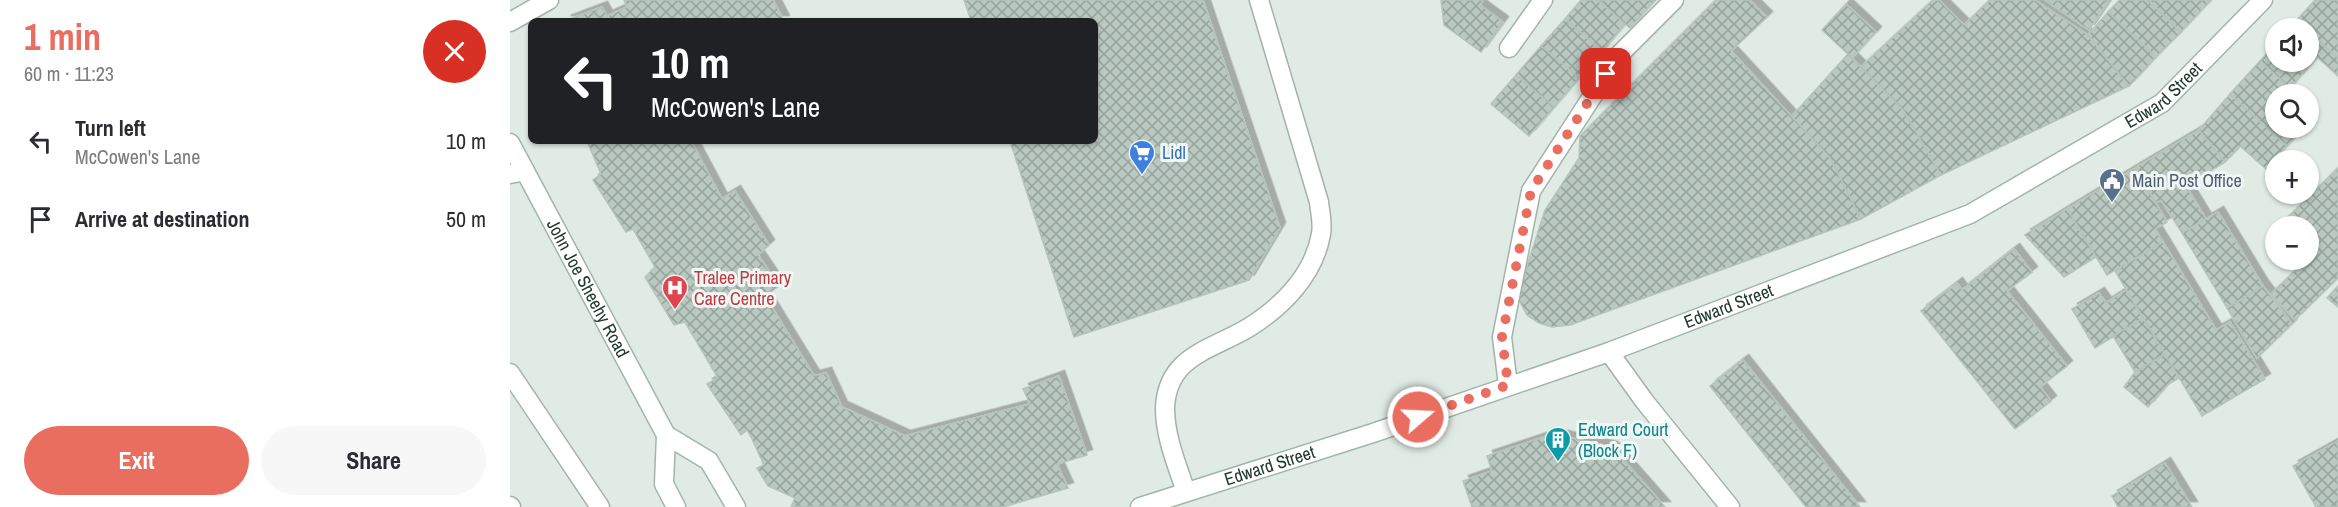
<!DOCTYPE html>
<meta charset="utf-8">
<style>
body{margin:0;font-family:"Archivo Narrow",sans-serif;background:#f7f7f7;color:#2b2b33;height:100vh;display:flex;flex-direction:column;font-size:22px;white-space:nowrap}
*{box-sizing:border-box;margin:0}
p{font-size:20px;color:#7c7c81}
.icon{flex:none;width:33px;height:33px;fill:none;stroke:currentColor;stroke-width:2;stroke-linecap:round;stroke-linejoin:round}
.map{position:relative;flex:1;overflow:hidden}
.details{display:flex;flex-direction:column;background:#fff;width:510px}
.details>*{flex:none}
.top-card{position:absolute;left:18px;top:18px;width:570px;height:126px;border-radius:9px;box-shadow:0 2px 4px #0004;background:#202124;color:#fff;overflow:hidden}
.tools{position:absolute;left:1755px;top:18px;display:grid;gap:12px}
.tools a{display:grid;place-items:center;width:54px;height:54px;border-radius:50%;background:#fff;box-shadow:0 2px 4px #0004;font-size:30px}
.pin{position:absolute;display:grid;place-items:center;width:51px;height:51px;color:#fff;margin:-26px;border-radius:12px;box-shadow:0 3px 9px #0006}
.me{position:absolute;width:66px;margin:-33px;rotate:71deg;stroke-linejoin:round;filter:drop-shadow(0 0 4px #0008)}
.turn{display:flex;align-items:center;gap:21px;height:126px;padding:0 24px;font-size:27px}
.turn .icon{width:78px;height:78px;stroke-width:2.5}
.turn b{display:block;font-size:42px;line-height:51px}
.round{display:grid;place-items:center;flex:none;width:63px;height:63px;border-radius:32px;background:#f7f7f7}
.overview{display:flex;align-items:center;justify-content:space-between;height:102px;padding:0 24px}
h1{font-size:36px;font-weight:800;line-height:45px;color:#ea6e60}
.button{display:flex;gap:12px;margin-top:auto;padding:12px 24px}
.button a{flex:1;height:69px;border-radius:36px;background:#ea6e60;color:#fff;font-size:24px;font-weight:800;line-height:69px;text-align:center}
.button a+a{background:#f7f7f7;color:#2b2b33}
ul{padding:0;list-style:none}
li{display:flex;align-items:center;gap:18px;height:78px;padding:0 24px}
li div{flex:1}
li b{display:block;font-size:22px}
li em{font-style:normal}
main{display:flex;flex:1;min-height:0}
.map>svg:first-child{display:block}
</style>
<main>
<section class="details">
<div class="overview"><div><h1>1 min</h1><p>60 m · 11:23</p></div><a class="round" style="background:#d93025;color:#fff"><svg class="icon" aria-label="close" viewBox="0 0 24 24"><path d="M6 6l12 12M18 6L6 18"/></svg></a></div>
<ul>
<li><svg class="icon" aria-label="left" viewBox="0 0 24 24"><path d="M17 20v-9H6M10 6l-5 5 5 5"/></svg><div><b>Turn left</b><p>McCowen's Lane</p></div><em>10 m</em></li>
<li><svg class="icon" aria-label="arrive" viewBox="0 0 24 24"><path d="M6 21V4h12l-3 4 3 4H6"/></svg><div><b>Arrive at destination</b></div><em>50 m</em></li>
</ul>
<div class="button"><a>Exit</a><a>Share</a></div>
</section>
<div class="map">
<svg width="1828" height="507" viewBox="0 0 1828 507">
<defs>
<pattern id="building-cross-hatch" width="8" height="8" patternUnits="userSpaceOnUse" patternTransform="scale(1.5)"><rect width="8" height="8" fill="#b9c8c0"/><path d="M0 0l8 8M0 8l8-8" fill="none" stroke="#96a39c"/></pattern>
<filter id="shadow"><feDropShadow dx="5.5" dy="-5.5" stdDeviation="0" flood-color="#0004"/></filter>
</defs>
<rect width="100%" height="100%" fill="#e1ebe5"/>
<g fill="url(#building-cross-hatch)" stroke="#b4c4bb" stroke-width="1.5" filter="url(#shadow)">
<polygon points="114,0 263,0 274,21 55,21 92,7 97,16 117,7"/>
<polygon points="454,0 693,0 770,228 739,280 564,337 500,141 585,141 585,21 461,21"/>
<polygon points="931,0 973,0 970,5 993,22 971,52 934,25"/>
<polygon points="1071,0 1088,0 1115,24 1092,51 1055,19"/>
<polygon points="1088,0 1143,0 1144,1 1120,28"/>
<polygon points="1206,0 1240,0 1257,17 1221,51 1320,158 1351,219 1060,325 1042,327 1029,323 1017,315 1009,300 1011,285 1035,210 1069,158 1070,136"/>
<polygon points="1423,0 1429,0 1454,25 1480,0 1525,0 1578,35 1619,86 1431,175 1393,110 1351,67"/>
<polygon points="1535,0 1599,0 1579,30"/>
<polygon points="1610,0 1637,0 1671,32 1646,57 1598,12"/>
<polygon points="1639,0 1701,0 1671,32"/>
<polygon points="1805,0 1828,0 1828,58 1798,32 1798,28 1786,21"/>
<polygon points="1336,4 1366,32 1342,58 1312,30"/>
<polygon points="1598,12 1646,57 1619,86 1578,35"/>
<polygon points="1055,19 1092,51 1069,78 1031,46"/>
<polygon points="1786,21 1795,28 1780,28"/>
<polygon points="1798,32 1828,58 1828,76 1807,57 1780,88 1750,61 1766,44 1766,62 1798,62"/>
<polygon points="1031,46 1069,78 1044,107 1006,75"/>
<polygon points="1338,54 1393,110 1431,175 1351,219 1320,158 1282,116"/>
<polygon points="1750,61 1780,88 1774,94 1766,94 1766,128 1793,128 1777,146 1720,94"/>
<polygon points="1006,75 1044,107 1019,136 981,104"/>
<polygon points="1720,94 1777,146 1756,169 1730,146 1715,162 1689,130"/>
<polygon points="1689,130 1715,162 1676,186 1696,219 1672,233 1651,200 1646,203 1625,168"/>
<polygon points="77,141 181,141 212,199 225,191 259,245 248,255 269,286 255,296 304,376 316,373 332,407 395,436 520,404 513,389 549,376 577,455 547,464 558,488 493,507 281,507 285,498 258,486 247,468 254,465 241,437 237,430 231,435 197,384 208,378 175,322 164,325 135,277 145,267 123,229 116,232 83,180 91,174"/>
<polygon points="1625,168 1657,222 1645,229 1653,242 1597,275 1557,209"/>
<polygon points="1828,168 1828,278 1785,320 1761,294 1801,255 1798,253 1798,226 1773,226 1771,224"/>
<polygon points="1557,209 1586,257 1554,277 1515,235"/>
<polygon points="1708,212 1753,286 1717,308 1672,233"/>
<polygon points="1653,242 1706,330 1720,322 1755,379 1692,416 1605,271"/>
<polygon points="1504,249 1522,272 1497,291 1557,366 1530,387 1541,401 1505,429 1411,311 1447,283 1452,290"/>
<polygon points="1753,286 1782,324 1747,358 1717,308"/>
<polygon points="1828,286 1828,307 1817,298"/>
<polygon points="1616,290 1633,318 1585,348 1562,309 1589,293 1596,303"/>
<polygon points="1633,318 1655,354 1625,372 1603,336"/>
<polygon points="1655,354 1669,378 1657,385 1638,407 1614,387 1625,372"/>
<polygon points="1233,360 1350,507 1296,507 1200,386"/>
<polygon points="1043,434 1102,447 1155,507 962,507 953,481 982,471 977,456"/>
<polygon points="1828,441 1828,507 1806,507 1783,466"/>
<polygon points="1655,463 1682,507 1608,507 1602,496"/>
</g>
<g fill="none" stroke-linecap="round" stroke-linejoin="round">
<defs>
<g id="service">
<polyline points="0,174 15,171"/>
<polyline points="0,373 90,507"/>
<path d="M676,492C667,465 655,437 655,408C657,356 701,350 738,328C772,307 804,275 811,234C813,224 810,212 809,202L749,0"/>
<polyline points="0,506 1,507"/>
</g>
<g id="minor">
<polyline points="0,22 39,0"/>
<polyline points="999,48 1033,0"/>
<polyline points="1099,352 1135,402 1220,507"/>
<polyline points="998,385 992,337 1021,191 1109,55 1164,0"/>
</g>
<g id="secondary">
<path id="s1" d="M0,143L156,435L199,461L226,507"/>
<polyline points="156,435 154,484 166,507"/>
<path id="s2" d="M630,507L863,433L1099,352L1460,214L1652,103L1753,0"/>
</g>
</defs>
<use href="#service" stroke="#a4b2ab" stroke-width="21"/>
<use href="#minor" stroke="#a4b2ab" stroke-width="21"/>
<use href="#secondary" stroke="#a0b6ab" stroke-width="21"/>
<use href="#service" stroke="#fff" stroke-width="18"/>
<use href="#minor" stroke="#fff" stroke-width="18"/>
<use href="#secondary" stroke="#fff" stroke-width="18"/>
</g>
<g fill="none" stroke-linecap="round" stroke-linejoin="round">
<polyline stroke="#ea6e60" stroke-width="10" stroke-dasharray="0 18" points="908,417 998,385 992,337 1021,191 1096,74"/>
</g>
<defs>
<symbol id="supermarket-pin" viewBox="-11 -11 22 30"><path d="M0 17L-7.5 6A9.5 9.5 0 1 1 7.5 6Z" fill="#3f7fe0" stroke="#f1f7f3"/><path d="M-6-5.5h2.5l.6 2H6L4.5 2H-2.5L-4.4-4H-6ZM-1.5 3.2a1.3 1.3 0 1 0 .1 0ZM3 3.2a1.3 1.3 0 1 0 .1 0Z" fill="#fff"/></symbol>
<symbol id="civic-pin" viewBox="-11 -11 22 30"><path d="M0 17L-7.5 6A9.5 9.5 0 1 1 7.5 6Z" fill="#5c6f8a" stroke="#f1f7f3"/><path d="M-.6-6.5H3V-4.5H.6V-3L4-1V1h2V6H-6V1h2V-1L-.6-3ZM-1.2 2.5V6h2.4V2.5Z" fill="#fff"/></symbol>
<symbol id="hospital-pin" viewBox="-11 -11 22 30"><path d="M0 17L-7.5 6A9.5 9.5 0 1 1 7.5 6Z" fill="#e0444e" stroke="#f1f7f3"/><path d="M-5-5h3v3.5h4V-5h3V5h-3V1.5h-4V5h-3Z" fill="#fff"/></symbol>
<symbol id="building-pin" viewBox="-11 -11 22 30"><path d="M0 17L-7.5 6A9.5 9.5 0 1 1 7.5 6Z" fill="#0f9aa8" stroke="#f1f7f3"/><path d="M-4-6H4V6H1V3H-1V6H-4ZM-2.5-4.3h1.7v1.8h-1.7ZM.8-4.3h1.7v1.8H.8ZM-2.5-1h1.7V.8h-1.7ZM.8-1h1.7V.8H.8Z" fill="#fff"/></symbol>
</defs>
<g fill-rule="evenodd">
<use href="#supermarket-pin" x="617" y="138" width="30" height="40"/>
<use href="#civic-pin" x="1587" y="166" width="30" height="40"/>
<use href="#hospital-pin" x="150" y="273" width="30" height="40"/>
<use href="#building-pin" x="1033" y="425" width="30" height="40"/>
</g>
<g text-anchor="middle" stroke-width="6" stroke-linejoin="round" paint-order="stroke">
<g font-size="18" fill="#223a30" stroke="#f1f7f3">
<text dy="6" stroke="none"><textPath href="#s2" startOffset="1108">Edward Street</textPath></text>
<text dy="6" stroke="none"><textPath href="#s1" startOffset="165">John Joe Sheehy Road</textPath></text>
<text dy="6" stroke="none"><textPath href="#s2" startOffset="622">Edward Street</textPath></text>
<text dy="6" stroke="none"><textPath href="#s2" startOffset="136">Edward Street</textPath></text>
</g>
<g font-size="18" fill="#366cbe" stroke="#f1f7f3" text-anchor="start">
<text x="652" y="159">Lidl</text>
</g>
<g font-size="18" fill="#4e5e75" stroke="#f1f7f3" text-anchor="start">
<text x="1622" y="187">Main Post Office</text>
</g>
<g font-size="18" fill="#be3a42" stroke="#f1f7f3" text-anchor="start">
<text x="184" y="284">Tralee Primary<tspan x="184" dy="21">Care Centre</tspan></text>
</g>
<g font-size="18" fill="#0d838f" stroke="#f1f7f3" text-anchor="start">
<text x="1068" y="436">Edward Court<tspan x="1068" dy="21">(Block F)</tspan></text>
</g>
</g>
</svg>
<div class="tools">
<a><svg class="icon" aria-label="sound" viewBox="0 0 24 24"><path d="M4 9h4l5-4v14l-5-4H4zM17 9q2 3 0 6"/></svg></a>
<a><svg class="icon" aria-label="search" viewBox="0 0 24 24"><circle cx="10" cy="10" r="6"/><path d="M15 15l6 6"/></svg></a>
<a>+</a>
<a>−</a>
</div>
<div class="pin" style="left:1096px;top:74px;background:#d93025"><svg class="icon" aria-label="arrive" viewBox="0 0 24 24"><path d="M6 21V4h12l-3 4 3 4H6"/></svg></div>
<svg class="me" style="left:908px;top:417px" viewBox="-20 -20 40 40"><circle r="17" fill="#ea6e60" stroke="#fff" stroke-width="3"/><path d="M0-11L8 9 0 5-8 9z" fill="#fff"/></svg>
<div class="top-card">
<div class="turn"><svg class="icon" aria-label="left" viewBox="0 0 24 24"><path d="M17 20v-9H6M10 6l-5 5 5 5"/></svg><div><b>10 m</b>McCowen's Lane</div></div>
</div>
</div>
</main>
